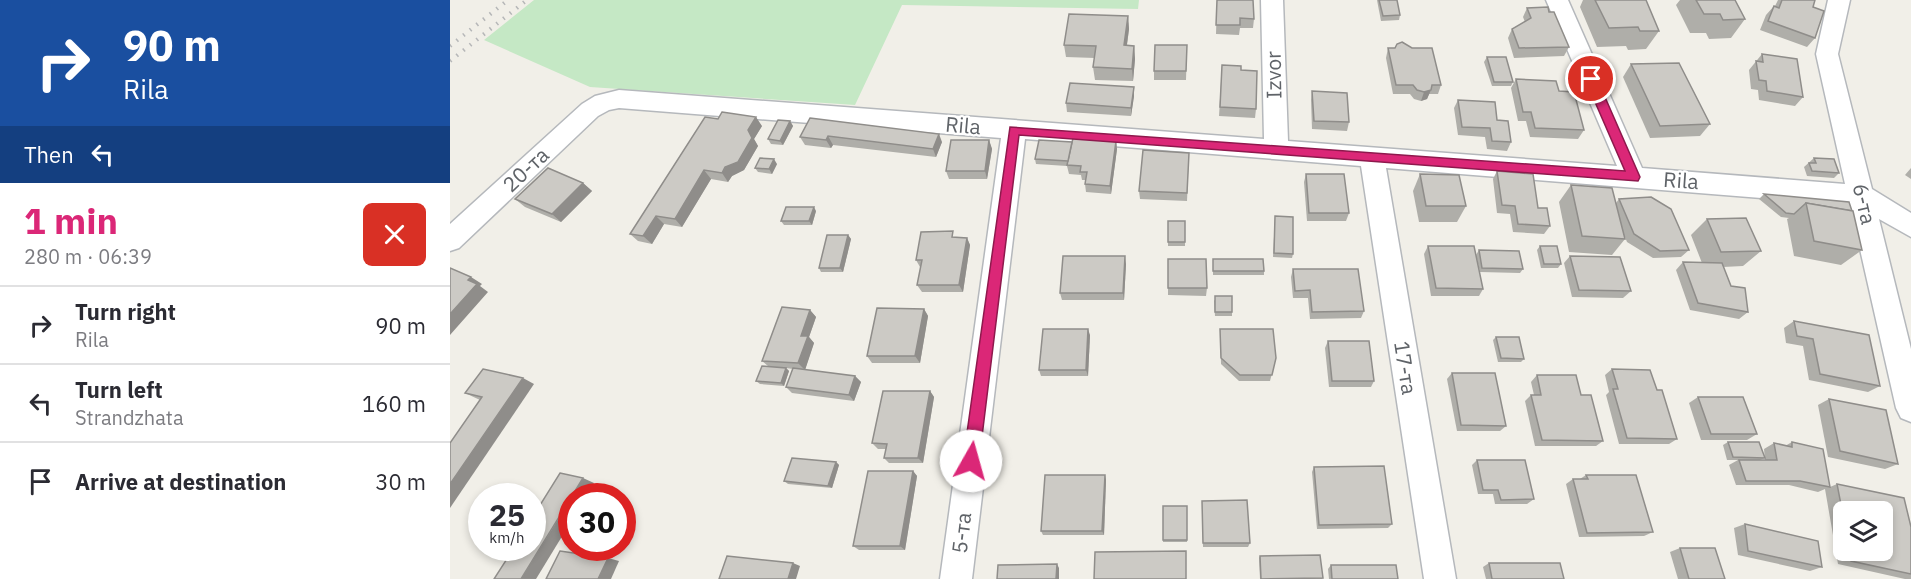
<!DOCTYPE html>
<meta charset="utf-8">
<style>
body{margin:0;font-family:"IBM Plex Sans",sans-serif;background:#f2f2f3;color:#2b2b33;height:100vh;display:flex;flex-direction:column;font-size:22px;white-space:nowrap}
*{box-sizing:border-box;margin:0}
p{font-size:20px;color:#7c7c81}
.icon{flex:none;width:33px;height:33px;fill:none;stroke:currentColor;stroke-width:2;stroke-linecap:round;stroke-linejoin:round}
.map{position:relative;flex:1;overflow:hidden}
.side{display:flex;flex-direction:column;background:#fff;width:450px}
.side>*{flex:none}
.guide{background:#1a4fa0;color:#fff;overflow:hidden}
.buttons{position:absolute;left:1383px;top:501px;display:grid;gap:12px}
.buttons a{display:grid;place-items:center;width:60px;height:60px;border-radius:9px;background:#fff;box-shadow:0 3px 9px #0003;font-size:30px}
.speed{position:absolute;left:18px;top:483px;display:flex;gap:12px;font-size:30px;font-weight:700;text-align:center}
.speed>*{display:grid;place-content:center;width:78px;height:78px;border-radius:50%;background:#fff;box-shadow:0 3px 9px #0003;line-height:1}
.speed small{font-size:15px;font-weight:400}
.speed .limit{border:9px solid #d22;background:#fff;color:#111}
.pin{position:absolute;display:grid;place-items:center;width:51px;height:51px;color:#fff;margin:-26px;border:3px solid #fff;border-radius:50%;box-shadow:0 2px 6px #0007}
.me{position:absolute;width:66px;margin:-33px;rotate:7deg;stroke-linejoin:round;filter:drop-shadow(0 0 4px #0008)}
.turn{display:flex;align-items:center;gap:21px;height:126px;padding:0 24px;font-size:27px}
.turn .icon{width:78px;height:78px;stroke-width:2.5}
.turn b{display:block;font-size:42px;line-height:51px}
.then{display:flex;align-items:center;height:57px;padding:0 24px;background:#0003;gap:12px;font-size:22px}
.round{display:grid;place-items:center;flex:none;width:63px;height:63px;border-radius:9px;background:#f2f2f3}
.head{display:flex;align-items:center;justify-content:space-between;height:102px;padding:0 24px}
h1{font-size:36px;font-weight:800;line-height:45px;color:#db2777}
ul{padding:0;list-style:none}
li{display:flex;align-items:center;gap:18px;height:78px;padding:0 24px;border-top:2px solid #e1e1e2}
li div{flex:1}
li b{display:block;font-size:22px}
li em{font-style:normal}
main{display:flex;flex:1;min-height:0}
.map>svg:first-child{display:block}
</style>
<main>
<section class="side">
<div class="guide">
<div class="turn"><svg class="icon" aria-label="right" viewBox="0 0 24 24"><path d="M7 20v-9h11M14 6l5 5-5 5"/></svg><div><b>90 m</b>Rila</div></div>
<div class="then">Then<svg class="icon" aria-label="left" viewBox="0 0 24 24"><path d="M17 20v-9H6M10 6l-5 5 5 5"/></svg></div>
</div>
<div class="head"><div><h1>1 min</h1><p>280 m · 06:39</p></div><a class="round" style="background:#d93025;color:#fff"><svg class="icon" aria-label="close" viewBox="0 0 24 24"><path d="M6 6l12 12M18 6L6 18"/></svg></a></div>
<ul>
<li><svg class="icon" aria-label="right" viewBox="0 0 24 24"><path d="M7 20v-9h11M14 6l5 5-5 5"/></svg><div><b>Turn right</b><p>Rila</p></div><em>90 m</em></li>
<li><svg class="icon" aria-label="left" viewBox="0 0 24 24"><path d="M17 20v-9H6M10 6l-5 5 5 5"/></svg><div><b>Turn left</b><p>Strandzhata</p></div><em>160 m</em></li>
<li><svg class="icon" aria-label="arrive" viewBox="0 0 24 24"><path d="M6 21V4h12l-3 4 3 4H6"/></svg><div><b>Arrive at destination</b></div><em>30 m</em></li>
</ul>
</section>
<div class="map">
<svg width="1461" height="579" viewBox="0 0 1461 579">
<rect width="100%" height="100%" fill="#f1efe8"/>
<polygon fill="#c5e8c5" points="84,0 689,0 688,9 452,5 405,105 140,87 34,40"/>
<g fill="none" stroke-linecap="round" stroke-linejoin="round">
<defs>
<polygon id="minor" points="811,0 833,0 838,141 1167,166 1096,0 1118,0 1192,168 1395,184 1366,54 1378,0 1400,0 1388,54 1422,189 1461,213 1461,237 1429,219 1461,349 1461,422 1451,418 1446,408 1400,205 936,168 1006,579 974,579 911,166 575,139 522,579 490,579 551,138 169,108 159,110 148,116 9,248 0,251 0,224 132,104 145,96 169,90 814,139"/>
</defs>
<use href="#minor" stroke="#b5b8bc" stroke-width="3"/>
<use href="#minor" fill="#fff" fill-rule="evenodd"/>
<g stroke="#b6b7b8" stroke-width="4" stroke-dasharray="1.5 7" stroke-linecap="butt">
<polyline points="0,46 58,0"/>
<polyline points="0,61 77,0"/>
</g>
</g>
<g fill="#afaea9" fill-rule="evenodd">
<polygon points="767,0 804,19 803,28 790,28 789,35 766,34"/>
<polygon points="927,0 947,0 950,15 949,20 931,21"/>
<polygon points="1133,0 1196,0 1209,31 1196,49 1178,50 1176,46 1147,47 1130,7"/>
<polygon points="1230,0 1285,0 1295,19 1281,38 1259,39 1256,33 1240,33 1226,5"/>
<polygon points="1328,0 1365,0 1363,7 1365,38 1357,47 1310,30 1316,15 1324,6 1325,6"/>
<polygon points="1077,8 1099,12 1119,47 1114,56 1064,58 1058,38 1062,29 1075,22 1073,17"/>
<polygon points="678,16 679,29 677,45 684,46 685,59 683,81 645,80 643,67 645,58 616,57 614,45"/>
<polygon points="737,45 736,80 704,80 704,71"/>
<polygon points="938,48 991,85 988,94 979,94 977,99 971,101 964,99 960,94 943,94 936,58"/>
<polygon points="1312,54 1353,97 1345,106 1309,100 1308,90 1301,89 1299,70"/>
<polygon points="1037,57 1063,82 1061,86 1042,86 1034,62"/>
<polygon points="1181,64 1260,124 1250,136 1200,138 1173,77"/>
<polygon points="772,65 791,70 806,109 805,118 769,116"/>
<polygon points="1066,79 1109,91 1134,130 1128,139 1080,137 1076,121 1068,121 1061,88"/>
<polygon points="684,87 684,96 681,116 617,112 616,103"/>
<polygon points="862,91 899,122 897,131 862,129 861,100"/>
<polygon points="1008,100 1047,120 1061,142 1057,151 1037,149 1035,137 1008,135 1004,108"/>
<polygon points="360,118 492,142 486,157 383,145 381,148 355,145 350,137"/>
<polygon points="268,119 312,126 304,139 308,146 294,170 282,176 278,182 261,179 232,227 214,224 202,244 188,241 180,234"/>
<polygon points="340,121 343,126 333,145 321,144 318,139"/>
<polygon points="539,140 542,149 537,179 499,179 496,171"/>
<polygon points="666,141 667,149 661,194 636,192 635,184 636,180 632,180 631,175 619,174 617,166 586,164 585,159 622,142"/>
<polygon points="739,153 737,201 690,199 689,191"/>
<polygon points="1364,158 1389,173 1384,178 1357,176 1354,167"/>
<polygon points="327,164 322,174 308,172 305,168"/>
<polygon points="1461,168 1461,179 1455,175"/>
<polygon points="1047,171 1088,208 1100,226 1094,234 1063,232 1060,214 1047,213 1043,179"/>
<polygon points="856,174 899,213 896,221 857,221 854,182"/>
<polygon points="970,174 1016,206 1007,222 969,222 963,191"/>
<polygon points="133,183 142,191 111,222 75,207 65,199"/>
<polygon points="1121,185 1166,203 1169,199 1239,250 1231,257 1203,258 1177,242 1175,237 1175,239 1162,255 1119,252 1109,202"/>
<polygon points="1314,194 1399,202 1405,220 1412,250 1391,265 1344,256 1337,219 1339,218 1331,217 1309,199"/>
<polygon points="366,211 362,225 334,225 331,221"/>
<polygon points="825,216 843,254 842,258 823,257"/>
<polygon points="1257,219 1311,251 1293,266 1273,267 1281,286 1298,312 1289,319 1240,310 1226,270 1233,262 1252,263 1241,235"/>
<rect x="718" y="221" width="17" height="25"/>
<polygon points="398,235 401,239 393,272 371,272 369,268"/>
<polygon points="506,237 517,238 520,245 513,292 472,292 467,285 471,267 470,267 466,260"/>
<polygon points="978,246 1033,289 1029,296 981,296 974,254"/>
<polygon points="1090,246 1111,264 1108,268 1091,268 1087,250"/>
<polygon points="1029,250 1073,269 1070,273 1030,272 1026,255"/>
<polygon points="1120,256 1181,291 1173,298 1122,297 1114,263"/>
<polygon points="718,259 757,288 756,296 718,295"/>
<polygon points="763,259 814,271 814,275 763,275"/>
<polygon points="676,264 674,300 612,300 610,293"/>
<polygon points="843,269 914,311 911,318 860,319 858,298 843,298 841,277"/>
<polygon points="764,300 782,312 782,316 765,316"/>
<polygon points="474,309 478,316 470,363 422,363 417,356"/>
<polygon points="360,310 366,317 359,337 364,343 355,370 405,376 411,382 404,401 342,393 336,387 343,369 336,368 339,371 334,386 310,384 306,381 318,366 312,361"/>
<polygon points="1344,321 1430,386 1418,392 1359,380 1353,346 1336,343 1334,328"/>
<polygon points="770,329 826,358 820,381 789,381 771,364"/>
<polygon points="640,335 638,376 591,376 589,370"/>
<polygon points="1046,337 1074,359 1071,362 1048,362 1043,340"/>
<polygon points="878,341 924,381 921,387 879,387 875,348"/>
<polygon points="1162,369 1227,439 1219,444 1169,444 1156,395 1159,392 1155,375"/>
<polygon points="1002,373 1056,426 1050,431 1007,431 997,379"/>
<polygon points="1087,375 1131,395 1153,441 1146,446 1085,446 1075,401 1081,395 1084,395 1081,382"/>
<polygon points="84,384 30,400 15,393"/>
<polygon points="480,391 484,397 473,463 439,463 434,458 436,449 428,449 422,443"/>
<polygon points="1248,397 1307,434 1297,440 1251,440 1239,403"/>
<polygon points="1379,399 1448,464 1435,469 1378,457 1368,405"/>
<path d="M1278,442L1315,458L1310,460H1315L1314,449L1324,443L1335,446L1342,442L1380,487L1387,484L1461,527V579H1455L1388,564L1375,489L1368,492L1339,485H1286L1279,465L1288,460H1277L1273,445ZM1394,512L1432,550H1394Z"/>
<polygon points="1027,460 1084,499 1077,504 1045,504 1043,494 1028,494 1022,465"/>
<polygon points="386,462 389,465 382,488 338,484 334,481"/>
<polygon points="864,467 942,524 938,528 867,529 862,472"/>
<polygon points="463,471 467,476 455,550 409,550 403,546"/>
<polygon points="655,475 656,480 654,535 593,535 591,531"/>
<polygon points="1136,475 1203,532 1194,536 1129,537 1116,484 1123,479 1130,479"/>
<polygon points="752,501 800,543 798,547 753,547"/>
<rect x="713" y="506" width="24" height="36"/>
<polygon points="1295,524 1372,567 1360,571 1288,555 1284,528"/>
<polygon points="1230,548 1275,579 1228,579 1220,552"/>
<polygon points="810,556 873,578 872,579 810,579 809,558"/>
<polygon points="1039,563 1114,579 1036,579 1033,567"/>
<polygon points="881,565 948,579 879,579 878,569"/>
</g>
<g fill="#8f8d8a">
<polygon points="678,16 679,29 675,58 674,45"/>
<polygon points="684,46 685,59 683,81 682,69"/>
<polygon points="684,87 684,96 681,116 681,108"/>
<polygon points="981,90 977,99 971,101 974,92"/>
<polygon points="306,117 312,126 304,139 308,146 294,170 282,176 278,182 272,173"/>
<polygon points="340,121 343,126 333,145 330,141"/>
<polygon points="489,134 492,142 486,157 483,149"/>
<polygon points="378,136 383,145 381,148 376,140"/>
<polygon points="539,140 542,149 537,179 535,171"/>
<polygon points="666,141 667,149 661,194 660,186"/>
<polygon points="324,159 327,164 322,174 319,169"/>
<polygon points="254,170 261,179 232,227 225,219"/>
<polygon points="133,183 142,191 111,222 102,214"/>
<polygon points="364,207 366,211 362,225 359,221"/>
<polygon points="206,216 214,224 202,244 193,236"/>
<polygon points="398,235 401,239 393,272 390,268"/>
<polygon points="517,238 520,245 513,292 509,285"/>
<polygon points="675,256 676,264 674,300 673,293"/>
<polygon points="21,277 32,284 30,286 38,292 0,335 0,314 18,280"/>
<polygon points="474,309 478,316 470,363 465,356"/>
<polygon points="360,310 366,317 359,337 364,343 355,370 348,363 351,336"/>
<polygon points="638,329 640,335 638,376 636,370"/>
<polygon points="336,368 339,371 334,386 331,383"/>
<polygon points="405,376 411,382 404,401 399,395"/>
<polygon points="73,378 84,384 0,508 0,484"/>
<polygon points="480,391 484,397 473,463 468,458"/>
<polygon points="386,462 389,465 382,488 378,486"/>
<polygon points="463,471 467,476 455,550 450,546"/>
<polygon points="655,475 656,480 654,535 652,531"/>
<polygon points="133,478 144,483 136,496 122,496"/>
<polygon points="122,497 122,520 86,579 71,579"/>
<polygon points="158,558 169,561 161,579 148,579"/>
<polygon points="343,563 350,566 346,579 338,579"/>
<polygon points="607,564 609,568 609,579 606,579"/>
</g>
<g fill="#cccac5" stroke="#8f8d8a" stroke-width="1.5">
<polygon points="767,0 803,0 804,19 790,18 790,25 766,25"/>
<polygon points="929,0 947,0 950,15 933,16"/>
<polygon points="1145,0 1196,0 1209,31 1190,31 1188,27 1159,28"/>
<polygon points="1246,0 1285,0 1295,19 1273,20 1270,14 1254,14"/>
<polygon points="1332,0 1365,0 1363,7 1374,11 1365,38 1318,21 1324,6 1329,8"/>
<polygon points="1098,7 1099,12 1104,12 1119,47 1069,48 1062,29 1081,18 1077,8"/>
<polygon points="619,14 678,16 674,45 684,46 682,69 643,67 646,46 614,45"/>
<polygon points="952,42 962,48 982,48 991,85 982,85 981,90 974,92 967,90 963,85 946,85 938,48 945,48 947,44"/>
<polygon points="705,45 737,45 736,71 704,71"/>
<polygon points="1312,54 1347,59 1353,97 1317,91 1316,81 1309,80 1306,61 1313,62"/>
<polygon points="1037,57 1056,57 1063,82 1044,82"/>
<polygon points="1229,63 1260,124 1210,126 1181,64"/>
<polygon points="772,65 791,66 791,70 807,71 806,109 770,107"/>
<polygon points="1066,79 1106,81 1109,91 1124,92 1134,130 1085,128 1081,112 1073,112"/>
<polygon points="620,83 684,87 681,108 616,103"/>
<polygon points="862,91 897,93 899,122 864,121"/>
<polygon points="1008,100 1045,102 1047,120 1058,121 1061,142 1042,141 1040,128 1012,127"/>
<polygon points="272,112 306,117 298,130 302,138 288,162 275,167 272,173 254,170 225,219 206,216 193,236 180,234 255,117 268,119"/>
<polygon points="360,118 489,134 483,149 378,136 376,140 350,137"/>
<polygon points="328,120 340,121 330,141 318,139"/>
<polygon points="623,138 666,141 660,186 635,184 637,172 630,172 631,166 617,165"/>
<polygon points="501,140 539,140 535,171 496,171"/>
<polygon points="589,140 622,142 618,161 585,159"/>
<polygon points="693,150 739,153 737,193 689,191"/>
<polygon points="310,158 324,159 319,169 305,168"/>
<polygon points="1364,158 1384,159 1389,173 1362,171 1359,163 1366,163"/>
<polygon points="98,168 133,183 102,214 65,199"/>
<polygon points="1047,171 1083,174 1088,208 1097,208 1100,226 1068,224 1065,206 1052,205"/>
<polygon points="856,174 894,174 899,213 859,213"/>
<polygon points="970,174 1009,175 1016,206 976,206"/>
<polygon points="1121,185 1162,188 1175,239 1132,236"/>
<polygon points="1314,194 1399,202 1402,211 1356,203 1344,214 1336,213"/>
<polygon points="1201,197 1221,209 1239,250 1210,251 1184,234 1169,199"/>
<polygon points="1356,203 1403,211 1412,250 1364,241"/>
<polygon points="336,207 364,207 359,221 331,221"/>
<polygon points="825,216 843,217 843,254 824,253"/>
<polygon points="1296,218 1311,251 1271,252 1257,219"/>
<rect x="718" y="221" width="17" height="21"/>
<polygon points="503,231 502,237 517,238 509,285 467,285 472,260 466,260 471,232"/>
<polygon points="377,235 398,235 390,268 369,268"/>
<polygon points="978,246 1024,246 1033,289 986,288"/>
<polygon points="1090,246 1107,246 1111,264 1094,264"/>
<polygon points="1029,250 1069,251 1073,269 1032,268"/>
<polygon points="613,256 675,256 673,293 610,293"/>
<polygon points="1120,256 1170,257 1181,291 1129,290"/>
<polygon points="718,259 756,259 757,288 718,288"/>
<polygon points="763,259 813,259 814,271 763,271"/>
<polygon points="1233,262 1272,263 1281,286 1295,288 1298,312 1248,303"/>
<polygon points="0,268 21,277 18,280 27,284 0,314"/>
<polygon points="843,269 908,269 914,311 862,312 860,290 845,291"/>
<rect x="765" y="296" width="17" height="16"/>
<polygon points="332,307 360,310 351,336 358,336 348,363 312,361"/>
<polygon points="427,308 474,309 465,356 417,356"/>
<polygon points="1344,321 1419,335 1430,386 1370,374 1363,339 1347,336"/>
<polygon points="593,329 638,329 636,370 589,370"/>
<polygon points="770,329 823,329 826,358 822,375 790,375 771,358"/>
<polygon points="1046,337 1069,337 1074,359 1051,358"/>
<polygon points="878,341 919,341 924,381 882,381"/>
<polygon points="312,366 336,368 331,383 306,381"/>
<polygon points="343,368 405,376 399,395 336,387"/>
<polygon points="33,369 73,378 0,484 0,443 32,397 15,393"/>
<polygon points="1162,369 1200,370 1207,390 1212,390 1227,439 1177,438 1163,389 1168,389"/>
<polygon points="1002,373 1045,373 1056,426 1011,425"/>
<polygon points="1087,375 1126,375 1131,395 1141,395 1153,441 1092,440 1081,395 1091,395"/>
<polygon points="433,391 480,391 468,458 434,458 437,444 422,443"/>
<polygon points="1248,397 1293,397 1307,434 1261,434"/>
<polygon points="1379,399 1436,410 1448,464 1390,451"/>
<polygon points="1278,442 1309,442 1315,458 1283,457"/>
<polygon points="1342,442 1373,449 1380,487 1350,481 1296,481 1289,460 1327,460 1324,443 1342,447"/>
<polygon points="342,458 386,462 378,486 334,481"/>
<polygon points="1027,460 1075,460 1084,499 1051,500 1048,490 1033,490"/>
<polygon points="934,466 942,524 869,525 864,467"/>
<polygon points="418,471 463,471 450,546 403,546"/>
<polygon points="110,473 133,478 71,579 44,579 64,548 82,548 82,518"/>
<polygon points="595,475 655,475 652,531 591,531"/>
<polygon points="1136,475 1186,475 1203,532 1137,533 1123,479 1138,479"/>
<polygon points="1387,484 1454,498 1461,527 1461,574 1401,561 1399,550 1432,550 1432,512 1394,512 1394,520"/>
<polygon points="797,500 800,543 753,543 752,501"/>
<rect x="713" y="506" width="24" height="34"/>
<polygon points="1295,524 1368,541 1372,567 1298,551"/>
<polygon points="1230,548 1265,548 1275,579 1239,579"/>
<polygon points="110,551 158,558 148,579 96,579"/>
<polygon points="736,551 736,579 644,579 645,552"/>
<polygon points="870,555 873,578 811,579 810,556"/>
<polygon points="277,556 343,563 338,579 269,579"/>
<polygon points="1039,563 1110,563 1114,579 1042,579"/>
<polygon points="607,564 606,579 547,579 548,565"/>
<polygon points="881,565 946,565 948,579 882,579"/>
</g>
<polygon fill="#db2777" stroke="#8e194d" stroke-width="1.5" points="1141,74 1147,79 1190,177 1188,181 569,135 529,461 526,466 521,468 516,466 513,461 560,127 1175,171 1135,79"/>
<g text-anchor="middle" stroke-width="4.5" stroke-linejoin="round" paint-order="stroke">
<g font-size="21" fill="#5f6368" stroke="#fff">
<text transform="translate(824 75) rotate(-91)" y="7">Izvor</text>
<text transform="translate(513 126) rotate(5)" y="7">Rila</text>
<text transform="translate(76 170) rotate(-43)" y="7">20-та</text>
<text transform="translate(1231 181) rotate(4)" y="7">Rila</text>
<text transform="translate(1414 204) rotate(77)" y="7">6-та</text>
<text transform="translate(955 368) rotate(81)" y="7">17-та</text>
<text transform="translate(512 533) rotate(-83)" y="7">5-та</text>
</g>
</g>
</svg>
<div class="buttons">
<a><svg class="icon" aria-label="layers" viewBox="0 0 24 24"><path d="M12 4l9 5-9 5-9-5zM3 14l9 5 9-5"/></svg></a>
</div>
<div class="speed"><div>25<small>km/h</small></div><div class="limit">30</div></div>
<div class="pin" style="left:1141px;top:79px;background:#d93025"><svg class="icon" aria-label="arrive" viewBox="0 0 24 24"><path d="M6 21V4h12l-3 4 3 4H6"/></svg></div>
<svg class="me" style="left:521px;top:461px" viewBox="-20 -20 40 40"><circle r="19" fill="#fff"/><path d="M0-13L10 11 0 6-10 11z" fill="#db2777"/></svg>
</div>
</main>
